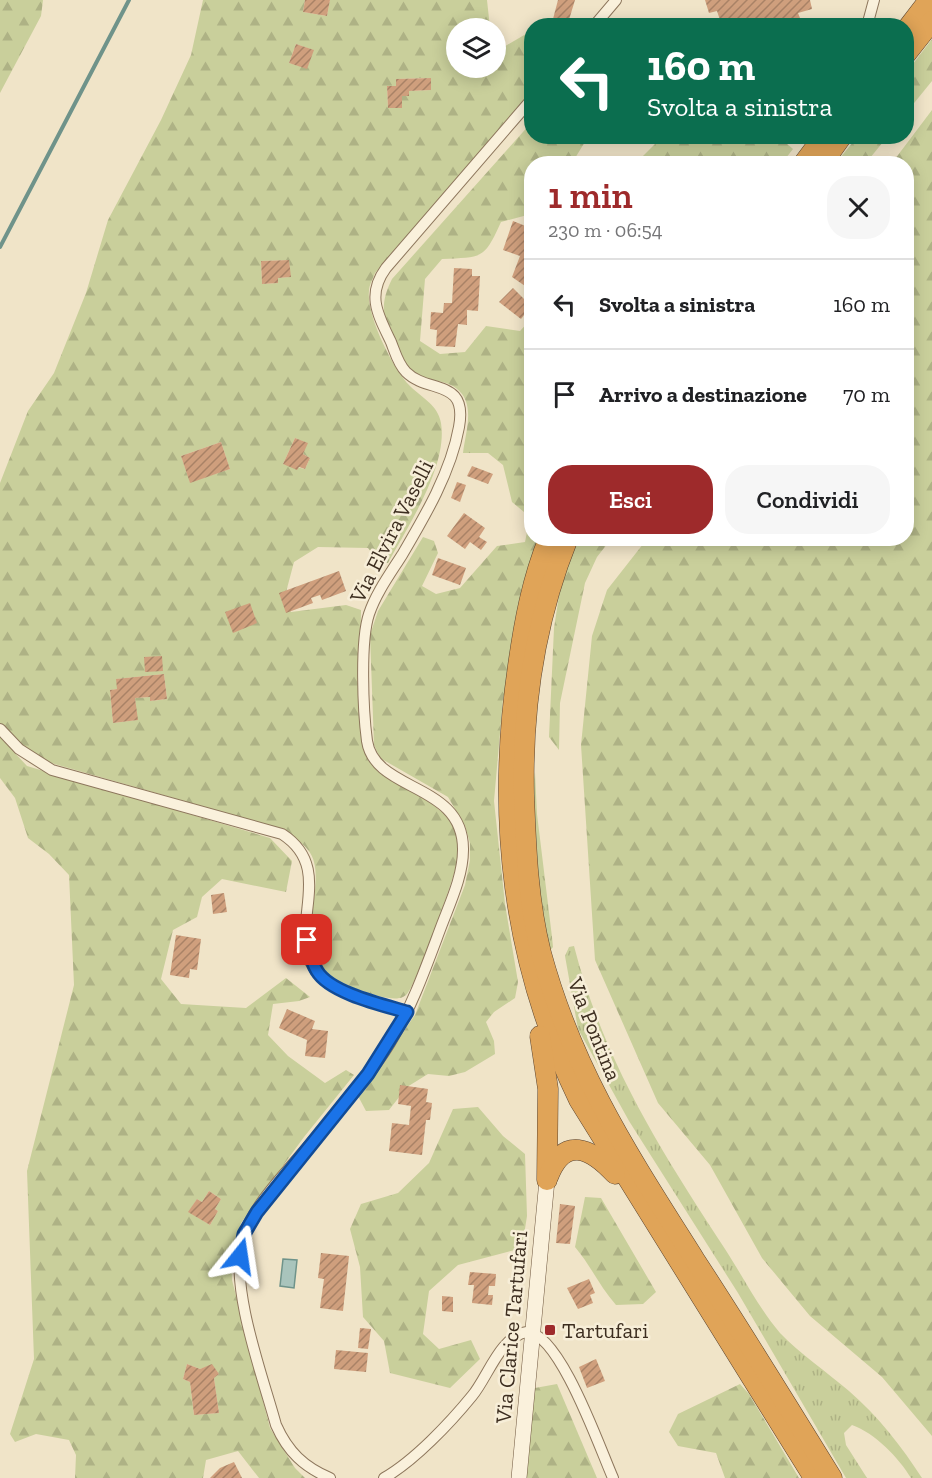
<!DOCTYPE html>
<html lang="it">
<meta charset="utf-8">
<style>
body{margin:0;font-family:"Zilla Slab",serif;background:#f6f6f6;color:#202124;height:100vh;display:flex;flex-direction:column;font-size:22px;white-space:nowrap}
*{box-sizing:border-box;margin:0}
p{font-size:20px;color:#757577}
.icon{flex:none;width:33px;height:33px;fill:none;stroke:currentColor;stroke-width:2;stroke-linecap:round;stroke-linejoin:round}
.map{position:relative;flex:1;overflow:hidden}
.drawer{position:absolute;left:524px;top:156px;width:390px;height:390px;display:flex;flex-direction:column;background:#fff;border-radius:24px;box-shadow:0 3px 15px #0003}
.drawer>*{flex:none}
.banner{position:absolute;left:524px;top:18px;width:390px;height:126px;border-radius:24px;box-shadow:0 3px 15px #0003;background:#0b6e4f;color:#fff;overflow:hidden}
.fabs{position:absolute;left:446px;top:18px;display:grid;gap:12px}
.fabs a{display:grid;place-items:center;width:60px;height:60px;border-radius:50%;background:#fff;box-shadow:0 3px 15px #0003;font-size:30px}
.pin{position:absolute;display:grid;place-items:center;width:51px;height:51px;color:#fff;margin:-26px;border-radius:12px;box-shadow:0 3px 9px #0006}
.me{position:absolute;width:66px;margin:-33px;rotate:15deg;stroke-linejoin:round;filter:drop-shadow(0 0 4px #0008)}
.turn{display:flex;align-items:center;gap:21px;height:126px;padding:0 24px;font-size:27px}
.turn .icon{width:78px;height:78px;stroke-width:2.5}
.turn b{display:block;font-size:42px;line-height:51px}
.round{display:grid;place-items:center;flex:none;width:63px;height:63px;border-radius:24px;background:#f6f6f6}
.summary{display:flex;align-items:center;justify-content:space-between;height:102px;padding:0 24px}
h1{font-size:36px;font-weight:600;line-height:45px;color:#9e2a2b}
.action{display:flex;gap:12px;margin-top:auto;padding:12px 24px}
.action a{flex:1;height:69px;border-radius:24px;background:#9e2a2b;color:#fff;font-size:24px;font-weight:600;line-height:69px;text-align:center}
.action a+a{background:#f6f6f6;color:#202124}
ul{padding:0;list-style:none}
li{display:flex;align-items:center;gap:18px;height:90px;padding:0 24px;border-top:2px solid #e0e0e0}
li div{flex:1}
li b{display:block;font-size:22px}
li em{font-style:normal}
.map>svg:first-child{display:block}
</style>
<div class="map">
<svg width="932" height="1478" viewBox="0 0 932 1478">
<defs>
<pattern id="grass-tufts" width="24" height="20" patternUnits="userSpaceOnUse" patternTransform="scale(1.5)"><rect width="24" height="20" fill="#c9cf9b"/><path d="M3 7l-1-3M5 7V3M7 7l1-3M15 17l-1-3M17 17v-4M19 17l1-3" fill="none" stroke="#aeb285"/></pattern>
<pattern id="forest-firs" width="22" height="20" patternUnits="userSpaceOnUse" patternTransform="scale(1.5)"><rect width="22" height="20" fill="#c9cf9b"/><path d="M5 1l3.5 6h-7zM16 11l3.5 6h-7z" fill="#aeb285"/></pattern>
<pattern id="building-hatch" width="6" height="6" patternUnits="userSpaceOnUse" patternTransform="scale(1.5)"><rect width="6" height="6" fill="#cf9f7d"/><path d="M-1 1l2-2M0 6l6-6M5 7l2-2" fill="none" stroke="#a98266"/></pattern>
</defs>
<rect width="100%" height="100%" fill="#f0e4c8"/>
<g fill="url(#grass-tufts)">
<polygon points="535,772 537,814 552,937 553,947 549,952 536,884 533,787"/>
<path d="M574,946C604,1062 661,1151 725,1249C742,1275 760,1310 780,1333C800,1354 827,1372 849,1391C878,1416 902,1447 922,1478H911C899,1458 875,1433 852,1425L844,1433L846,1445L867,1478H846L738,1293L629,1121L578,1029L565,956L569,947Z"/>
</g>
<g fill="url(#forest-firs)" fill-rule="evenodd">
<polygon points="0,0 43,0 41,16 0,93"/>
<path d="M203,0H305L303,12L327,16L330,0H487L490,28H456V68H495V52L531,31V92L375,273C373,279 369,285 369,291C366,315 393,369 410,386C422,398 438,405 441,423C448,466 408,526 388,563L379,562L368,548L318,547L294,562L285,596L291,612L346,605L361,610C361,645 354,730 367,758C369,763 376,767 380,771C406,793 451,804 459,840C460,847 459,856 457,863C453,881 417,983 407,994C405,996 402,998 399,998C387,1002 337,983 326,975C289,951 332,878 308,850C300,839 286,834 275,827L44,761L8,734L0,724V483L28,411L54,373L86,293L108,220L161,120L191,55ZM296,44L313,50L307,68L289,63ZM431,78V90L409,91V96H402V107L388,108L387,86H396L397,79ZM289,260L290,277L278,278V283L262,284L261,261ZM295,438L307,443L303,454L310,458L305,469L283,464ZM221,442L230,469L190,482L181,456ZM164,674L167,699L151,701L150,697L135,698L137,720L113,723L110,690L117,689V679Z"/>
<polygon points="932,39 932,81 906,113 906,73"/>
<polygon points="932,110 932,1436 882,1377 810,1316 762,1258 710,1165 658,1103 595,960 581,745 592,636 607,590 647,539 906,538 906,164 892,163"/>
<path d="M531,123V136L588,137L572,163L531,164V214L501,222C484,260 482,257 442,259L425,279L420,341L440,354L465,352L486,326L520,331L531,319V538L542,539L518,624L503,699L494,801L505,904L518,982L515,998L494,1012L486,1022L494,1041L495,1054L465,1072L449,1076L428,1074L407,1087L389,1110L366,1111L358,1096L415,1015L465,885L470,860V843L465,826L448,797L380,758L374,745L370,635L378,611L423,537L434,541L438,553L422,586L436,594L460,588L497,546L525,542L530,517L512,502L503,465L488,453H463C465,435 474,410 462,394C449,376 423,384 407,370C403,366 400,355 398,349C385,321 377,309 392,279Z"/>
<polygon points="662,137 779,137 793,149 782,163 636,163"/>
<polygon points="857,137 887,137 866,163 836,163"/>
<polygon points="577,539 611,539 597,557 585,583 560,703 559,750 549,737 554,628 562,576"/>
<path d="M0,737L27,766L270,838L292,861L286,892L222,879L202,897L197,917L173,930L161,979L181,1004L246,1008L286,978L310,997L299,1001L273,1004L268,1035L288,1056L325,1083L346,1070L354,1075L304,1137L241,1223L231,1256L232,1280L270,1428L295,1468L305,1478H259L238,1451L206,1460L203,1478H75L76,1455L69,1440L36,1434L15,1442L10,1434L34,1359L27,1171L74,985L69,875L49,854L28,838L15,798L0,778ZM209,1191L221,1199L215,1209L218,1211L210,1225L189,1212L197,1199L202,1202ZM187,1364L200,1369L212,1365L219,1374L214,1378L219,1413L194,1415L190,1382L183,1379Z"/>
<polygon points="478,1107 503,1136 525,1154 527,1216 522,1248 458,1265 429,1291 423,1334 439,1349 471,1340 480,1359 450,1388 390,1373 384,1341 363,1317 360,1267 350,1229 361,1204 398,1193 429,1163 453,1109"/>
<path d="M585,1197L601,1198L656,1292L643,1304L616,1305C600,1287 591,1266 575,1247Z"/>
<polygon points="557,1384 597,1478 525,1478 535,1388"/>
<polygon points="740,1384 749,1394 799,1478 725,1478 716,1453 678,1446 669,1432 678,1414"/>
</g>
<polygon fill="#a9c4bc" stroke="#6f938a" stroke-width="1.5" points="283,1259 297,1260 294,1288 280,1286"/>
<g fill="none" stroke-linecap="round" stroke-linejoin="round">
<polyline stroke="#6f938a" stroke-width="4" points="0,247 129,0"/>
</g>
<g fill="url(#building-hatch)">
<polygon points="305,0 330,0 327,16 303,12"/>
<polygon points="558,0 575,0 568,23 553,19"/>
<polygon points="705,0 810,0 812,9 798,13 800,18 784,23 785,26 722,26 717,11 709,13"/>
<polygon points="296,44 314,50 307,69 289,63"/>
<polygon points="431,78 431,90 409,91 409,96 402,96 402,108 388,108 387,86 396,86 396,79"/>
<polygon points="513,221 528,227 524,238 531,241 531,258 526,272 531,275 531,284 528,288 512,277 520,256 503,250"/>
<polygon points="289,260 291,277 278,278 278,283 262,284 261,261"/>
<polygon points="454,268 472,269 472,276 480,276 478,311 467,310 467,325 458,324 455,347 436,346 437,330 430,329 431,312 443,313 444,303 452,303"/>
<polygon points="513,288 531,306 521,319 499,302"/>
<polygon points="295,438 308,443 303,454 310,458 305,469 299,467 297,470 283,464"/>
<polygon points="221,442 230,469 190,483 181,456"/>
<polygon points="472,466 493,474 488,484 467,476"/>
<polygon points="457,482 466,485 460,502 451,498"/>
<polygon points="464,513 485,528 479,537 487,542 481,550 470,542 465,549 447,536"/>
<polygon points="438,558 466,568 460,585 432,575"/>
<polygon points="339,571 346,591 322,600 320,595 311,598 313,603 286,613 279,593"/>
<polygon points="250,603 257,623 233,633 225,612"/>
<polygon points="162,656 163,671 145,672 144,657"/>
<polygon points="164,674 167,699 150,701 150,697 135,698 138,720 113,723 110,690 117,689 116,679"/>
<polygon points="224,893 227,912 213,914 211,895"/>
<polygon points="176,935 201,939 197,970 190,969 189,978 170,975"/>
<polygon points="287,1009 315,1021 312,1029 328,1031 325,1058 305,1056 307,1040 279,1028"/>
<polygon points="400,1085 428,1089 426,1102 432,1103 430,1120 426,1120 422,1155 389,1151 392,1123 409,1125 411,1106 398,1104"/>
<polygon points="209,1191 221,1199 215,1209 218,1211 210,1225 188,1212 197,1199 202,1202"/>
<polygon points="560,1204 575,1206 570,1244 556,1243"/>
<polygon points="321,1253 349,1256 343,1311 320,1308 324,1279 318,1278"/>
<polygon points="470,1272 496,1274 495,1286 489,1286 488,1295 493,1295 492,1305 472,1303 474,1285 468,1285"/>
<polygon points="589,1279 595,1293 590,1295 593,1303 578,1309 567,1288"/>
<polygon points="442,1296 453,1297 453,1312 442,1311"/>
<polygon points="360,1328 371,1329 368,1349 358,1348"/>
<polygon points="336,1350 368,1353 366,1372 334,1369"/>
<polygon points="596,1359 605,1381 587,1388 579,1367"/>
<polygon points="187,1364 200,1369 212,1364 219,1374 214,1378 219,1413 194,1415 190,1382 183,1379"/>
<polygon points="234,1462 242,1478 210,1478 220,1468"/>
</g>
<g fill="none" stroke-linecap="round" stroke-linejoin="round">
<defs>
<g id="street">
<polyline points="594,26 616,0"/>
<polyline points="867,26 874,0"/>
<path d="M0,729L19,749L52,770L282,834C341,872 279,936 321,977C342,997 380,1004 407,1013"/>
<path d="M330,1478C304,1467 288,1452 276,1425C263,1377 230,1289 242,1242C249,1209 289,1169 311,1143C338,1111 368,1079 390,1043C412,1007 426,967 441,927C450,903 463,876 463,850C464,782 375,793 367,741C363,711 360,641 369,614C376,593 390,574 402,555C425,516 451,472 459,427C468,378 428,394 406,372C398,364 395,352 391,342C378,315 366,295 386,268L531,100"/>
<path d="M384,1478C414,1461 450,1423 472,1396C488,1377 500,1336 527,1332C560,1333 600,1449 613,1478"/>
</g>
<polyline id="secondary" points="519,1478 547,1180"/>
<g id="highway">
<polyline points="906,30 929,0"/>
<polyline points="906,54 932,21"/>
<polyline points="803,164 824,136"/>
<polyline points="822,164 842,136"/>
<path d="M549,538C532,579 524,623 518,666C496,818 512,961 579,1100L814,1478"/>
<path d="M568,538C535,620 522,708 524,795C526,848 528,902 541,953C574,1074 630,1157 695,1260C742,1332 787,1405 832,1478"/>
<polyline points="540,1036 548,1089 547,1180"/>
<path d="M548,1177C564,1135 591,1148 615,1174"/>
</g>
</defs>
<use href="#street" stroke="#8d765c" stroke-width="12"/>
<use href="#secondary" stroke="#6f573f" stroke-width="16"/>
<use href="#highway" stroke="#5b4430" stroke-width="21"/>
<use href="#street" stroke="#faf1dc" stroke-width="10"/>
<use href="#secondary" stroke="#faf1dc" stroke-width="15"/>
<use href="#highway" stroke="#e0a458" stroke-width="20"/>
</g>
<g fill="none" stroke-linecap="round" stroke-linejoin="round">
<defs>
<path id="route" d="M240,1256L244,1234L257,1212L368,1074L407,1012C383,1005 330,993 317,971C311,962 309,950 307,940"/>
</defs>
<use href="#route" stroke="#114b97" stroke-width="15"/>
<use href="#route" stroke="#1a73e8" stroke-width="10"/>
</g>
<rect fill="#9e2a2b" stroke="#f7eed8" stroke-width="2" x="544" y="1324" width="12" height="12" rx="3"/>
<g text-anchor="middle" stroke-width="5" stroke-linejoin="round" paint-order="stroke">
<g font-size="22" fill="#3d2e20" stroke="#f7eed8">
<text transform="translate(391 531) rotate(-63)" y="8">Via Elvira Vaselli</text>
<text transform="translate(595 1029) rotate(68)" y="8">Via Pontina</text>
<text transform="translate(511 1327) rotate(-85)" y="8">Via Clarice Tartufari</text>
</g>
<g font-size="22" fill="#3d2e20" stroke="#f7eed8" text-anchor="start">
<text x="562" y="1338">Tartufari</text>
</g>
</g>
</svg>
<div class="fabs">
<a><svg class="icon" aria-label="layers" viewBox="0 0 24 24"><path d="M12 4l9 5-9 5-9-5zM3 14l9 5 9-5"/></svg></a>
</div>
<div class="pin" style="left:307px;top:940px;background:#d93025"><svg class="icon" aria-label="arrive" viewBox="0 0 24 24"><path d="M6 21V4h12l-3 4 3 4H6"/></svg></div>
<svg class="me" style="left:240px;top:1256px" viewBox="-20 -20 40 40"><path d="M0-17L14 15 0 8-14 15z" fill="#1a73e8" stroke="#fff" stroke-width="4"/></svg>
<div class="banner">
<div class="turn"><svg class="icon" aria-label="left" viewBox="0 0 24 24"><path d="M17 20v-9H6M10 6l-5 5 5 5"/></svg><div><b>160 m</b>Svolta a sinistra</div></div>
</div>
<section class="drawer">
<div class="summary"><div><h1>1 min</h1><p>230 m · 06:54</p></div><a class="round"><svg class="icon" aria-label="close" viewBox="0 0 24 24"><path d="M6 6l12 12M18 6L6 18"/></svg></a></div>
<ul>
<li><svg class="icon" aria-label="left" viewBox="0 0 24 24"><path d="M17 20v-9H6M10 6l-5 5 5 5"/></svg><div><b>Svolta a sinistra</b></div><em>160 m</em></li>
<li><svg class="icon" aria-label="arrive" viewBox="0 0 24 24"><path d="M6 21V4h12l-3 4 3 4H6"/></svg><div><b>Arrivo a destinazione</b></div><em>70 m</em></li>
</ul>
<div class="action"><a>Esci</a><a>Condividi</a></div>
</section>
</div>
